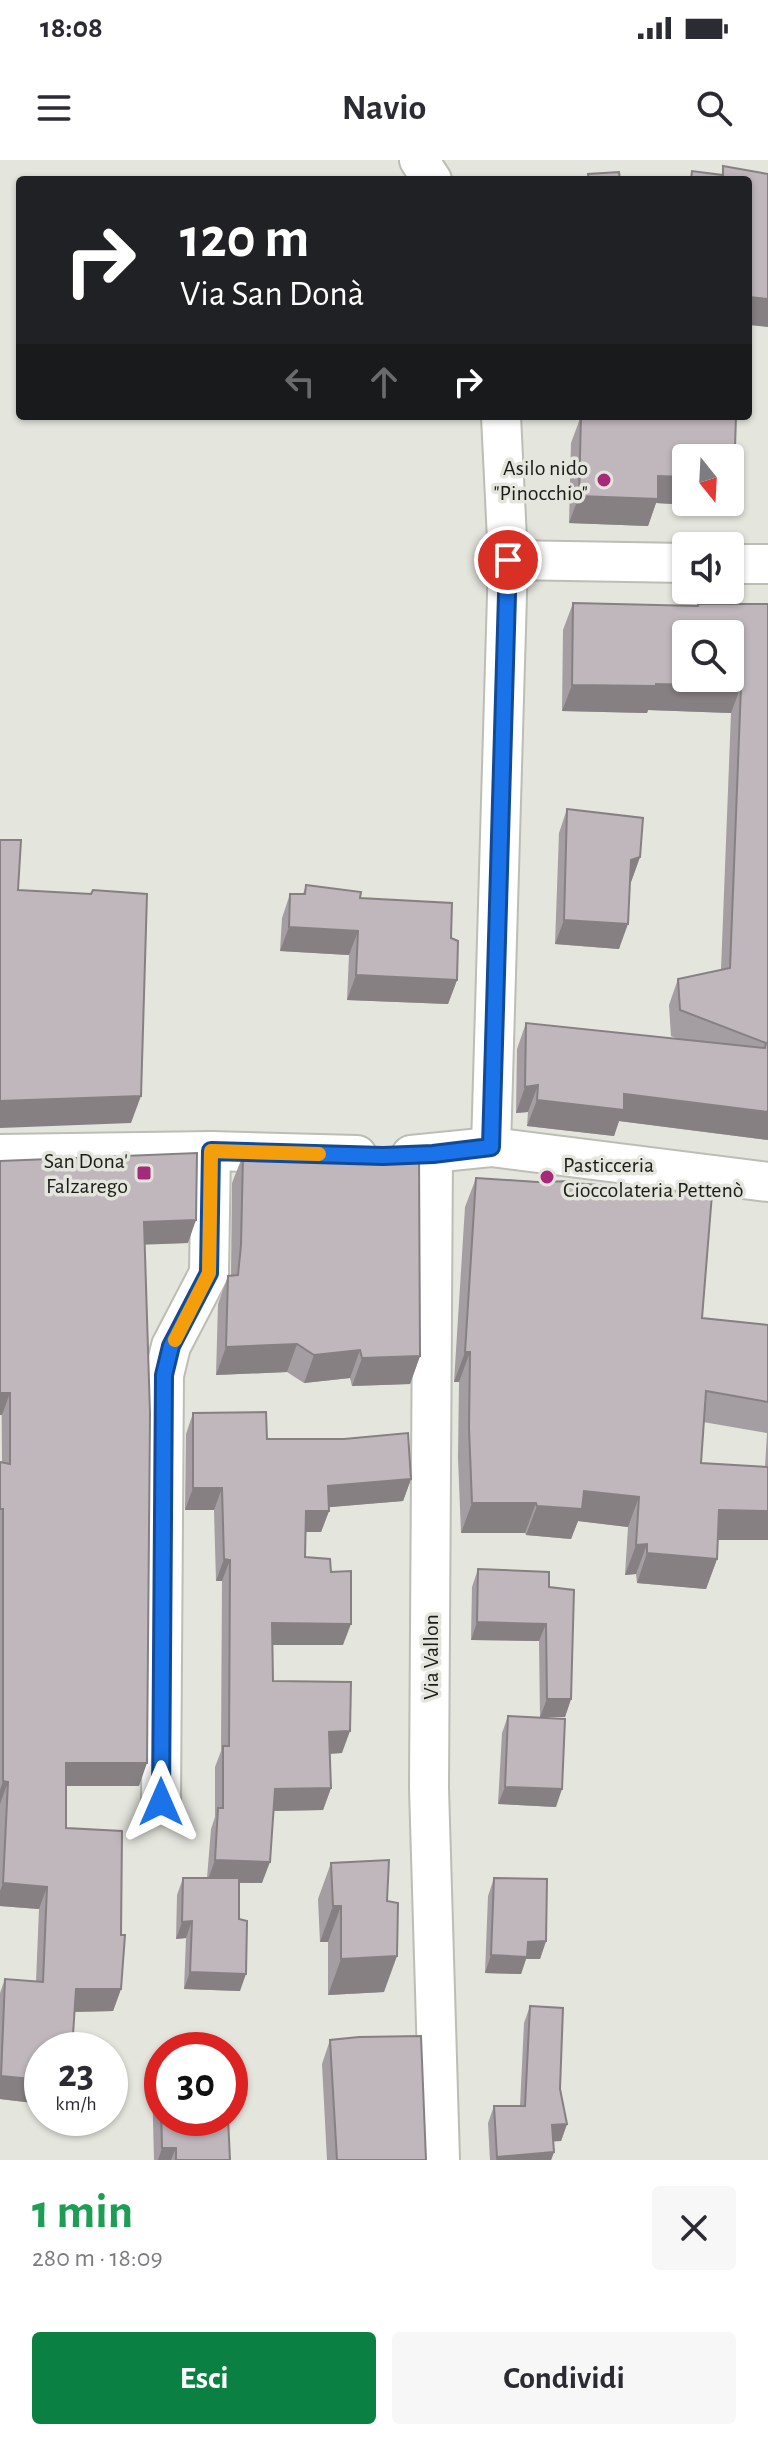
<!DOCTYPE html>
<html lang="it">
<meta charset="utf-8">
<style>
body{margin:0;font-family:"Alegreya Sans",sans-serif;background:#f7f7f7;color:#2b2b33;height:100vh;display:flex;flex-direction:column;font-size:30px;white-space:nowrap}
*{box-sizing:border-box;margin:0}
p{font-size:26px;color:#7c7c81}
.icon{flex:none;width:44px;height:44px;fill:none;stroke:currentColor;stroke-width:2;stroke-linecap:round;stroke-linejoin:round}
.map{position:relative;height:2000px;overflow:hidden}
.sheet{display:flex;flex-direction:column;background:#fff;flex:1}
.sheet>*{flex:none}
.hud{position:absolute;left:16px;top:16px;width:736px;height:244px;border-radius:8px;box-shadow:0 2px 6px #0004;background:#202124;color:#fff;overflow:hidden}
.needle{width:52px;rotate:162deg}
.tools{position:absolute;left:672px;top:284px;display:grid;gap:16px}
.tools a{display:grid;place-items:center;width:72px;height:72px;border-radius:8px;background:#fff;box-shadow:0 2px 6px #0004;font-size:40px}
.speed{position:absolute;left:24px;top:1872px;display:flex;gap:16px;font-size:40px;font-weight:700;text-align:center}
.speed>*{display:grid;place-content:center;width:104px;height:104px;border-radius:50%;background:#fff;box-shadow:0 2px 6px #0004;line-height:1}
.speed small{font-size:20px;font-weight:400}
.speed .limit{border:12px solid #d22;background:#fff;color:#111}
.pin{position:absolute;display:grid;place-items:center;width:68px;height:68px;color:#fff;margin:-34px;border:4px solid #fff;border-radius:50%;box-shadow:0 2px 8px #0007}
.me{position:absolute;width:88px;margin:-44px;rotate:0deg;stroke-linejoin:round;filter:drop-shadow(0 0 6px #0008)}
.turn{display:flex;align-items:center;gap:28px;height:168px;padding:0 32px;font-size:36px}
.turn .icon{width:104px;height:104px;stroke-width:2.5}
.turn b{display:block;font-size:56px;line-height:68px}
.lanes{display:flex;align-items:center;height:76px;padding:0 32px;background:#0003;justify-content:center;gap:40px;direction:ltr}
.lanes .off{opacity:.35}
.round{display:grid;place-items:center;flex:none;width:84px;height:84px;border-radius:8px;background:#f7f7f7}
.head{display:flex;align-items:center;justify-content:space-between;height:136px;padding:0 32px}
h1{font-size:48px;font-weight:600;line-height:60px;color:#1e9e55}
.button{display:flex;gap:16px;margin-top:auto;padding:16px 32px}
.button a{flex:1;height:92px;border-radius:8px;background:#0b8043;color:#fff;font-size:32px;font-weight:600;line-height:92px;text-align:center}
.button a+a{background:#f7f7f7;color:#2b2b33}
.status{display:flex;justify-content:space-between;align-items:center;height:56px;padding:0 40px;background:#fff;direction:ltr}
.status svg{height:22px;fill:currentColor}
header{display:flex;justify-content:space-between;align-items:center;height:104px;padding:0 32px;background:#fff;font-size:36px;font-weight:600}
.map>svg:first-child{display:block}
</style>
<div class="status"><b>18:08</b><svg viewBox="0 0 49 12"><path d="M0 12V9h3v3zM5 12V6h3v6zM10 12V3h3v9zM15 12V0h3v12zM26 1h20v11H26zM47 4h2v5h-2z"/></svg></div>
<header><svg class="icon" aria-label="menu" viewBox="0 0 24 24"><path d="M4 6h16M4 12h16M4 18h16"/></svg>Navio<svg class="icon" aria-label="search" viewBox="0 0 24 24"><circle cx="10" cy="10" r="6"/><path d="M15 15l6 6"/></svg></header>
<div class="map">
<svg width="768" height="2000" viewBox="0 0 768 2000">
<rect width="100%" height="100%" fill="#e4e5dd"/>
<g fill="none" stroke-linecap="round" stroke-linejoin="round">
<defs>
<g id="minor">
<polyline points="419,0 432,20"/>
<polyline points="508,400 686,403"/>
<polyline points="730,404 768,404"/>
<polyline points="491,987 508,400 501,256"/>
<polyline points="0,994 211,991 357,995"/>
<polyline points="433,994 429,1628 440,2000"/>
<polyline points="411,995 491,987 768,1022"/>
<polyline points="161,1642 164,1215 171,1186 209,1113 211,991"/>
</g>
</defs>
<use href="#minor" stroke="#bcbdb5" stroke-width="42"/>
<use href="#minor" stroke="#fff" stroke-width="38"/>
</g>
<g fill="#a49da1" fill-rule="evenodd">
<polygon points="581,256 730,330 724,347 656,343 648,366 569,363 571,283"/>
<polygon points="573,443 697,446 768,444 768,980 619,961 614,976 527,966 528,952 516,953 517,889 526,863 678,879 671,876 669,845 678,819 721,810 731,553 648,550 647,553 562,551 563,470"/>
<polygon points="567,649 640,697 631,722 630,722 619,789 555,784 559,673"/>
<polygon points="306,725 360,738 451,778 457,820 448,844 347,840 349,795 280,791 282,758 290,734 303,734"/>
<polygon points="309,988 420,1196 410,1224 352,1226 350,1218 304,1223 287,1212 216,1215 218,1144 228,1116 231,1116 232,1023 243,995 306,995"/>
<polygon points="0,1001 188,1083 145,1084 139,1626 66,1626 66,1668 121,1775 121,1829 113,1851 74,1852 42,1890 42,1944 0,1939 0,1833 5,1819 36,1822 39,1749 0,1746 0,1302 2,1303"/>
<path d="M476,1018L573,1023L702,1158L768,1165V1380H717V1399L706,1429L637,1423L636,1414L625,1415L628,1367L578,1361L571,1379L526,1375L525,1373H461L458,1298L459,1222H454L465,1047ZM703,1262L767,1273L765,1307L701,1303Z"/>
<polygon points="193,1253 267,1279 411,1319 403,1341 328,1347 329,1351 321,1372 305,1372 305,1397 331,1412 343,1485 272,1485 273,1521 342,1593 330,1594 331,1628 323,1650 274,1651 262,1723 239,1723 240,1831 184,1829 186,1778 176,1779 177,1735 183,1718 207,1718 211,1669 215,1657 215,1607 221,1591 222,1421 216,1421 214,1350 185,1350 186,1274"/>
<polygon points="478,1409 549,1427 571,1539 565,1557 540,1557 539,1481 471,1480 472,1427"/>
<polygon points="508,1556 556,1647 498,1644 502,1573"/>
<polygon points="331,1703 387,1741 384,1832 328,1835 328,1782 320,1782 318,1739"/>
<polygon points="494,1718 546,1781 540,1799 526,1799 521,1814 485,1813 488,1736"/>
<polygon points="530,1846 560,1929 567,1964 561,1981 553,1981 554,1992 551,2000 490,2000 488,1963 494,1946 520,1946 524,1863"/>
<polygon points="330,1880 426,2000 327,2000 322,1904"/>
<polygon points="160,1898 230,2000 154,2000 152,1922"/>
</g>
<g fill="#868083">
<polygon points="748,137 768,139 768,167 748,165"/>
<polygon points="658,316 686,317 686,342 726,342 724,347 656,343 648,366 569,363 579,336"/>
<polygon points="656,524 741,526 731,553 648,550 647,553 562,551 572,525"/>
<polygon points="640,697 631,722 622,725 631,700"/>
<polygon points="564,760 628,764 619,789 555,784"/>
<polygon points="289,767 358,771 349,795 280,791"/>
<polygon points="356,815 457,820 448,844 347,840"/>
<polygon points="538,925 528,952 516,953 525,927"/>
<polygon points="624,934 768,952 768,980 619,961 614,976 527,966 537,940"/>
<polygon points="141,936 131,963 0,968 0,941"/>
<polygon points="196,1060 188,1083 136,1085 144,1062"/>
<polygon points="297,1184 287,1212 216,1215 226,1187"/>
<polygon points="360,1190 350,1218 304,1223 314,1195"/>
<polygon points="465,1192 470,1192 459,1222 454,1222"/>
<polygon points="420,1196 410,1224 352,1226 362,1198"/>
<polygon points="0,1233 10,1233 2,1255 0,1255"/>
<polygon points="411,1319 403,1341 320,1348 328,1326"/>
<polygon points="193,1328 222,1328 214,1350 185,1350"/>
<polygon points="584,1331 639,1337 628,1367 578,1361 571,1379 526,1375 537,1346"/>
<polygon points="472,1343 536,1343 525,1373 461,1373"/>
<polygon points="719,1350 768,1351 768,1380 708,1380"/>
<polygon points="306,1351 329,1351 321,1372 298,1372"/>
<polygon points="647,1384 636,1414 625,1415 636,1385"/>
<polygon points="647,1393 717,1399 706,1429 637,1423"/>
<polygon points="224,1399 230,1400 222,1421 216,1421"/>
<polygon points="477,1462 546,1464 539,1481 471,1480"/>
<polygon points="272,1463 351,1464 343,1485 264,1485"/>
<polygon points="547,1539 571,1539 565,1557 540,1557"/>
<polygon points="350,1571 342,1593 321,1594 329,1572"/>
<polygon points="66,1603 147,1603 139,1626 58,1626"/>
<polygon points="3,1621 8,1622 0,1644 0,1630"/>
<polygon points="505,1627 562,1629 556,1647 498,1644"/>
<polygon points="331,1628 323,1650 267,1651 275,1629"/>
<polygon points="215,1700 270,1702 262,1723 207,1722"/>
<polygon points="3,1723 47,1727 39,1749 0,1746 0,1731"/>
<polygon points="333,1746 341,1746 328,1782 320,1782"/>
<polygon points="192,1761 186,1778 176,1779 182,1762"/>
<polygon points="546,1781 540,1799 526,1799 521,1814 485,1813 491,1795 528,1782"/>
<polygon points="397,1796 384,1832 328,1835 341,1799"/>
<polygon points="190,1812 246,1814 240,1831 184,1829"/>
<polygon points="76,1829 121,1829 113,1851 68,1852"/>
<polygon points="1,1916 42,1920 42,1944 0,1939 0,1919"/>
<polygon points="567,1964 561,1981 546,1982 552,1965"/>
<polygon points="162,1988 176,1988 171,2000 158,2000"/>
<polygon points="554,1992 551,2000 496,2000 497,1997"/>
</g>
<g fill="#bfb7bb" stroke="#868083" stroke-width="2" fill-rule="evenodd">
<polygon points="723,6 768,14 768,139 748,137 748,20 691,20 692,11 723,15"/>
<polygon points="619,12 620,20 589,20 588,14"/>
<polygon points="581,256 736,256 734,320 730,320 730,298 686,298 686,317 658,316 658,339 579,336"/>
<path d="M573,443L698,446V444H768V952L624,934V950L537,940L538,925L525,927L526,863L765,888L766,883L680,850L678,819L730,808L741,526L656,524V526L572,525ZM686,474H730V518H686Z"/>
<polygon points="567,649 643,658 640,697 631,700 628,764 564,760"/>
<polygon points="0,680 21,680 18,730 91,734 93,730 147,734 141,936 0,941"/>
<polygon points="306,725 361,732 360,738 452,743 451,778 458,781 457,820 356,815 358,771 289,767 290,734 305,734"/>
<polygon points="309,988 419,991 420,1196 362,1198 360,1190 314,1195 297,1184 226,1187 228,1116 238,1115 241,1085 243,995 309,995"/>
<polygon points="197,993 196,1060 144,1062 150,1253 147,1603 66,1603 66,1668 122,1671 121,1775 125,1775 121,1829 76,1829 72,1890 42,1890 42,1920 1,1916 5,1819 43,1822 47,1727 3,1723 8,1622 3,1621 3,1349 0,1349 0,1302 10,1304 10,1233 0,1233 0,1001"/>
<polygon points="476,1018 537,1022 573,1021 573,1023 712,1034 702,1158 768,1165 768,1242 706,1231 701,1303 768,1307 768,1351 719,1350 717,1399 647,1393 647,1384 636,1385 639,1337 584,1331 582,1349 537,1346 536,1343 472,1343 469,1268 470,1192 465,1192"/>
<polygon points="266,1252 267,1279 344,1279 408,1273 411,1319 328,1326 329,1351 306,1351 305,1397 330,1399 331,1412 351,1411 351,1464 272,1463 273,1521 351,1522 350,1571 329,1572 331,1628 275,1629 270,1702 215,1700 218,1648 223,1648 223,1586 229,1586 230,1400 224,1399 222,1328 193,1328 193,1253"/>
<polygon points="478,1409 549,1412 549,1427 574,1430 571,1539 547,1539 546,1464 477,1462"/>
<polygon points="508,1556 565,1559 562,1629 505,1627"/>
<polygon points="389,1700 387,1741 398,1743 397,1796 341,1799 341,1746 333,1746 331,1703"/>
<polygon points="183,1718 239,1718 239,1759 247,1761 246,1814 190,1812 192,1761 182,1762"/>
<polygon points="494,1718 547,1719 546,1781 528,1782 527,1797 491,1795"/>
<polygon points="530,1846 563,1848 560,1929 567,1964 552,1965 554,1992 497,1997 494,1946 525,1946"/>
<polygon points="421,1876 426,2000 337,2000 330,1880 359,1877"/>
<polygon points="160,1898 162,1898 162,1958 228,1958 230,2000 176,2000 176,1988 162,1988"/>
</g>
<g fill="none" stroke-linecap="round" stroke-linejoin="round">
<defs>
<polyline id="route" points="161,1642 164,1215 171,1186 209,1113 211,991 383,996 433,994 491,987 508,400"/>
</defs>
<use href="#route" stroke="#114b97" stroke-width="20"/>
<use href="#route" stroke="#1a73e8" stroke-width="14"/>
<polyline stroke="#f59e0b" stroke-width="14" points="175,1180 209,1113 211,991 319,994"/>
</g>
<g fill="#a72979" stroke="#e4e5dd" stroke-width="3">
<circle cx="604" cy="320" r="8"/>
<rect x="136" y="1005" width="16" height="16" rx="4"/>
<circle cx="547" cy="1017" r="8"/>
</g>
<g text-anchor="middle" stroke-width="7" stroke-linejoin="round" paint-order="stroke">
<g font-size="22" fill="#1c1d1a" stroke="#e4e5dd" text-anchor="end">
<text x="588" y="315">Asilo nido<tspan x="588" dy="25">"Pinocchio"</tspan></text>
<text x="128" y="1008">San Dona'<tspan x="128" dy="25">Falzarego</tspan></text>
<text x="563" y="1012" text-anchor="start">Pasticceria<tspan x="563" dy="25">Cioccolateria Pettenò</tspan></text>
</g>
<g font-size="22" fill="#1c1d1a" stroke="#e4e5dd">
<text transform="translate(430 1497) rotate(-90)" y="8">Via Vallon</text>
</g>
</g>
</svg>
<div class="tools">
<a><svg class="needle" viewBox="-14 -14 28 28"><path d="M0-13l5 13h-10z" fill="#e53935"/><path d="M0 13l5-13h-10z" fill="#7c7c81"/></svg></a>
<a><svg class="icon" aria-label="sound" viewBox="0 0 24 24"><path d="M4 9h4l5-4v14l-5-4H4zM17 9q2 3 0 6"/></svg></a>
<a><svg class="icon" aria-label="search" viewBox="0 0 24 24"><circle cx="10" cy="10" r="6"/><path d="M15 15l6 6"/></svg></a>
</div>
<div class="speed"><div>23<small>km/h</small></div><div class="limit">30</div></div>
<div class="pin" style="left:508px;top:400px;background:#d93025"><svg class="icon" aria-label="arrive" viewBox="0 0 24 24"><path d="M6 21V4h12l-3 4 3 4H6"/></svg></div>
<svg class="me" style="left:161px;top:1642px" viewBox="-20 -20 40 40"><path d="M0-17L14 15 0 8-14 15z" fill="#1a73e8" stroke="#fff" stroke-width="4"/></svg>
<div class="hud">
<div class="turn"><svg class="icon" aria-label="right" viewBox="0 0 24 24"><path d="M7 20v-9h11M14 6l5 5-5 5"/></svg><div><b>120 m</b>Via San Donà</div></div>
<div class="lanes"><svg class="icon off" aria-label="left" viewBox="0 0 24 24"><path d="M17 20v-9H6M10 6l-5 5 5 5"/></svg><svg class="icon off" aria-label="ahead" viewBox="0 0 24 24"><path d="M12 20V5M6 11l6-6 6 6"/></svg><svg class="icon" aria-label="right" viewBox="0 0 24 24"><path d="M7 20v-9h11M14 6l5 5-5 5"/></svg></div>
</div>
</div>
<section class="sheet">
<div class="head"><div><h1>1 min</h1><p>280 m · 18:09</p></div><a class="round"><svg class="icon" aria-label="close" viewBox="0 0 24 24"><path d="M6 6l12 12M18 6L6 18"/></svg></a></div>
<div class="button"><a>Esci</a><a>Condividi</a></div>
</section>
